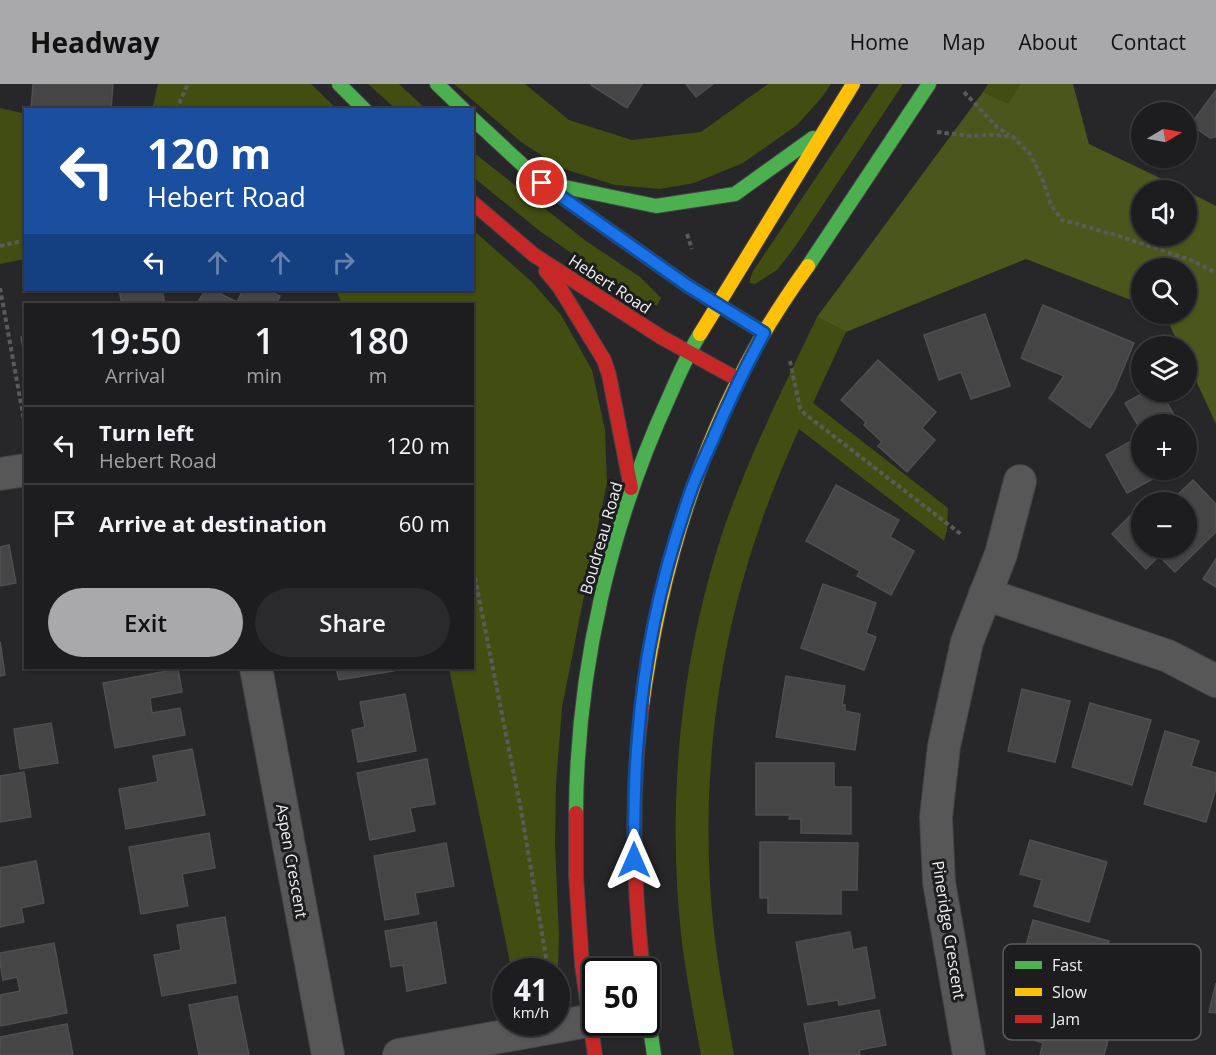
<!DOCTYPE html>
<meta charset="utf-8">
<style>
body{margin:0;font-family:"Open Sans",sans-serif;background:#2a292b;color:#f1f3f6;height:100vh;display:flex;flex-direction:column;font-size:22px;white-space:nowrap}
*{box-sizing:border-box;margin:0}
p{font-size:20px;color:#a0a1a4}
.icon{flex:none;width:33px;height:33px;fill:none;stroke:currentColor;stroke-width:2;stroke-linecap:round;stroke-linejoin:round}
.map{position:relative;flex:1;overflow:hidden}
.details{position:absolute;left:24px;top:219px;width:450px;height:366px;display:flex;flex-direction:column;background:#1d1c1e;border-radius:0px;box-shadow:0 2px 4px #0004,0 0 0 2px #3b3a3c}
.details>*{flex:none}
.banner{position:absolute;left:24px;top:24px;width:450px;height:183px;border-radius:0px;box-shadow:0 2px 4px #0004,0 0 0 2px #3b3a3c;background:#1a4fa0;color:#fff;overflow:hidden}
.needle{width:39px;rotate:80deg}
.buttons{position:absolute;left:1131px;top:18px;display:grid;gap:12px}
.buttons a{display:grid;place-items:center;width:66px;height:66px;border-radius:50%;background:#1d1c1e;box-shadow:0 2px 4px #0004,0 0 0 2px #3b3a3c;font-size:30px}
.speed{position:absolute;left:492px;top:874px;display:flex;gap:12px;font-size:30px;font-weight:700;text-align:center}
.speed>*{display:grid;place-content:center;width:78px;height:78px;border-radius:50%;background:#1d1c1e;box-shadow:0 2px 4px #0004,0 0 0 2px #3b3a3c;line-height:1}
.speed small{font-size:15px;font-weight:400}
.speed .limit{border:3px solid #111;border-radius:9px;background:#fff;color:#111}
.pin{position:absolute;display:grid;place-items:center;width:51px;height:51px;color:#fff;margin:-26px;border:3px solid #fff;border-radius:50%;box-shadow:0 2px 6px #0007}
.me{position:absolute;width:66px;margin:-33px;rotate:0deg;stroke-linejoin:round;filter:drop-shadow(0 0 4px #0008)}
.turn{display:flex;align-items:center;gap:21px;height:126px;padding:0 24px;font-size:27px}
.turn .icon{width:78px;height:78px;stroke-width:2.5}
.turn b{display:block;font-size:42px;line-height:51px}
.lanes{display:flex;align-items:center;height:57px;padding:0 24px;background:#0003;justify-content:center;gap:30px;direction:ltr}
.lanes .off{opacity:.35}
.eta{display:flex;justify-content:space-evenly;align-items:center;height:102px;text-align:center}
.eta b{font-size:36px;font-weight:600;line-height:42px}
.primary-button{display:flex;gap:12px;margin-top:auto;padding:12px 24px}
.primary-button a{flex:1;height:69px;border-radius:36px;background:#a9a8aa;color:#111;font-size:24px;font-weight:600;line-height:69px;text-align:center}
.primary-button a+a{background:#2a292b;color:#f1f3f6}
ul{padding:0;list-style:none}
li{display:flex;align-items:center;gap:18px;height:78px;padding:0 24px;border-top:2px solid #3b3a3c}
li div{flex:1}
li b{display:block;font-size:22px}
li em{font-style:normal}
header{display:flex;align-items:center;gap:36px;box-sizing:border-box;height:84px;padding:0 30px;background:#a9a8aa;color:#111}
header strong{font-size:28px}
nav{display:flex;gap:33px;margin-inline-start:auto;font-size:21px}
.map>svg:first-child{display:block}
</style>
<header>
<strong>Headway</strong>
<nav><a>Home</a><a>Map</a><a>About</a><a>Contact</a></nav>
</header>
<div class="map">
<svg width="1216" height="971" viewBox="0 0 1216 971">
<rect width="100%" height="100%" fill="#272628"/>
<g fill="#424d11">
<polygon points="158,0 311,0 337,25 152,25"/>
<polygon points="368,0 399,0 426,25 396,25"/>
<polygon points="454,0 525,0 569,36 632,56 701,48 768,0 831,0 823,12 797,41 743,79 694,99 660,105 615,101 561,84 521,58"/>
<polygon points="879,0 903,0 795,163 777,186 755,200 750,199 750,195 753,187"/>
<polygon points="988,0 1020,0 1008,21 983,8"/>
<polygon points="0,24 26,30 25,175 0,180"/>
<polygon points="473,68 586,157 640,193 661,214 657,222 629,209 541,148 473,93"/>
<polygon points="473,146 532,198 561,231 592,286 605,346 607,399 592,471 562,624 556,700 555,759 559,853 558,882 555,888 512,888 449,584 472,584 472,220 342,220 336,206 472,206"/>
<path d="M817,233L846,248L813,319L948,424L947,446L944,457L799,345C785,377 771,409 760,442C720,556 703,679 710,800C713,858 724,914 734,971H701C694,934 687,896 682,859C666,720 680,574 725,441C750,370 784,302 817,233Z"/>
</g>
<polygon fill="#4a561b" points="1020,0 1073,0 1089,60 1185,106 1142,106 1142,152 1186,152 1187,107 1216,122 1216,340 1187,277 1186,262 1180,262 1164,230 1186,230 1186,184 1142,184 1141,220 1026,175 846,248 817,233 983,8 1008,20"/>
<g fill="#454546" stroke="#4f4e50" stroke-width="1.5">
<polygon points="33,0 113,0 111,26 31,26"/>
<polygon points="592,0 642,0 627,24 591,1"/>
<polygon points="686,0 713,0 696,13"/>
<polygon points="1216,6 1216,53 1210,54 1196,44 1194,36"/>
<polygon points="119,206 162,206 165,220 122,220"/>
<polygon points="205,206 213,206 237,218 243,206 267,206 280,212 276,220 197,220"/>
<polygon points="1043,221 1134,259 1114,307 1090,344 1049,314 1064,292 1021,274"/>
<polygon points="985,230 1010,302 971,315 961,288 939,296 924,251"/>
<polygon points="21,253 26,253 26,281"/>
<polygon points="878,276 936,328 922,344 935,356 907,388 878,362 882,358 864,341 866,338 841,316"/>
<polygon points="1145,308 1161,308 1179,340 1142,340 1142,348 1125,319"/>
<polygon points="1142,351 1142,386 1169,386 1127,409 1106,371"/>
<polygon points="1186,354 1196,371 1186,376"/>
<polygon points="1193,396 1216,420 1216,448 1175,488 1159,472 1146,485 1112,450 1140,422 1142,424 1142,464 1186,464 1186,418 1170,418"/>
<polygon points="836,401 899,436 890,453 914,467 891,511 857,492 860,487 806,457"/>
<polygon points="9,461 16,499 0,502 0,463"/>
<polygon points="1216,475 1216,503 1203,495"/>
<polygon points="823,500 876,519 866,549 876,553 864,586 801,564"/>
<polygon points="0,557 5,591 0,592"/>
<polygon points="336,584 393,584 394,587 339,596"/>
<polygon points="178,585 182,608 150,614 152,629 180,624 185,651 115,664 103,599"/>
<polygon points="786,592 845,602 842,621 845,621 845,627 860,630 855,666 776,653"/>
<polygon points="1022,605 1070,617 1055,678 1008,667"/>
<polygon points="405,610 416,667 358,678 352,646 365,643 360,618"/>
<polygon points="1090,619 1151,636 1132,701 1072,683"/>
<polygon points="51,639 58,679 20,685 14,645"/>
<polygon points="1165,647 1199,657 1191,682 1216,689 1216,704 1206,738 1144,720"/>
<polygon points="192,665 205,731 126,745 119,705 158,698 153,672"/>
<polygon points="427,675 435,720 410,724 415,747 370,756 357,689"/>
<polygon points="756,679 834,679 834,703 851,703 851,750 801,749 801,735 789,735 790,731 756,731"/>
<polygon points="24,688 31,733 0,738 0,692"/>
<polygon points="209,749 215,784 182,790 188,822 141,830 129,763"/>
<polygon points="1030,756 1107,778 1089,838 1034,822 1042,796 1020,790"/>
<polygon points="760,758 858,759 857,806 841,806 841,830 768,829 768,814 760,814"/>
<polygon points="446,759 454,802 415,809 419,830 385,836 374,772"/>
<polygon points="36,777 44,819 21,824 24,838 0,843 0,784"/>
<polygon points="225,833 236,899 162,912 154,871 181,866 177,841"/>
<polygon points="1033,836 1109,857 1103,877 1117,880 1106,920 1017,895"/>
<polygon points="436,838 446,899 407,907 403,881 391,883 385,847"/>
<polygon points="850,848 853,866 866,863 875,914 839,921 838,916 808,921 796,858"/>
<polygon points="54,859 67,929 0,942 0,911 20,907 17,893 3,896 0,879 0,869"/>
<polygon points="1216,899 1216,929 1209,928"/>
<polygon points="237,912 249,971 199,971 189,921"/>
<polygon points="1038,917 1082,929 1081,933 1112,942 1104,971 1040,971 1043,959 1028,954"/>
<polygon points="879,926 886,961 859,966 860,971 810,971 804,940"/>
<polygon points="67,940 73,971 0,971 0,953"/>
</g>
<g fill="none" stroke-linecap="round" stroke-linejoin="round">
<defs>
<g id="street">
<polyline points="0,390 26,386"/>
<polyline points="985,510 1168,572 1216,597"/>
<polyline points="256,584 328,971"/>
<polyline points="399,971 588,937"/>
<polyline points="969,971 939,798 936,733 944,662 967,558 1001,470 1020,397"/>
</g>
<g id="fast">
<polyline points="339,0 365,26"/>
<polyline points="437,0 464,26"/>
<polyline points="472,34 542,99 688,202 764,249"/>
<polyline points="555,101 656,122 735,110 813,54"/>
<polyline points="808,182 929,0"/>
<path d="M576,729C577,585 610,441 670,311C679,290 688,269 700,250"/>
<polyline points="646,917 654,971"/>
</g>
<g id="slow">
<polyline points="700,250 853,0"/>
<path d="M642,622C659,496 695,371 758,259C773,233 790,207 808,182"/>
</g>
<g id="jam">
<polyline points="472,118 534,171 661,253 739,296"/>
<polyline points="546,187 560,204 604,276 609,291 631,404"/>
<path d="M642,622C630,711 633,799 643,888"/>
<polyline points="576,729 576,792 582,881 595,971"/>
</g>
</defs>
<use href="#street" stroke="#434244" stroke-width="34"/>
<use href="#fast" stroke="#434244" stroke-width="16"/>
<use href="#slow" stroke="#434244" stroke-width="16"/>
<use href="#jam" stroke="#434244" stroke-width="16"/>
<g stroke="#5b5a5a" stroke-width="4" stroke-dasharray="4.5 3" stroke-linecap="butt">
<polyline points="964,8 997,43 1009,51"/>
<polyline points="176,26 188,0"/>
<polyline points="937,48 970,52 995,51 1013,53 1030,70 1042,94 1051,121 1062,136 1116,151 1191,176 1216,189"/>
<polyline points="687,150 692,165"/>
<polyline points="0,162 26,156"/>
<polyline points="0,204 26,347"/>
<polyline points="790,277 800,324 805,330 962,451"/>
<polyline points="472,479 521,726 547,879"/>
</g>
<use href="#street" stroke="#575758" stroke-width="32"/>
<use href="#fast" stroke="#4caf50" stroke-width="14"/>
<use href="#slow" stroke="#ffc107" stroke-width="14"/>
<use href="#jam" stroke="#c62828" stroke-width="14"/>
</g>
<g fill="none" stroke-linecap="round" stroke-linejoin="round">
<defs>
<path id="route" d="M542,99L688,202L764,249C745,284 728,319 713,355C706,371 699,386 693,401C664,482 644,568 638,654C634,694 634,735 634,776"/>
</defs>
<use href="#route" stroke="#114b97" stroke-width="15"/>
<use href="#route" stroke="#1a73e8" stroke-width="10"/>
</g>
<g text-anchor="middle" stroke-width="6" stroke-linejoin="round" paint-order="stroke">
<g font-size="16" fill="#efeef0" stroke="#1d1c1f">
<text transform="translate(610 200) rotate(33)" y="6">Hebert Road</text>
<text transform="translate(601 454) rotate(-74)" y="6">Boudreau Road</text>
<text transform="translate(292 777) rotate(80)" y="6">Aspen Crescent</text>
<text transform="translate(949 846) rotate(81)" y="6">Pineridge Crescent</text>
</g>
</g>
<rect x="1003" y="860" width="198" height="96" rx="9" fill="#1d1c1f" stroke="#5c5b5e" stroke-width="1.5"/>
<rect x="1015" y="877" width="27" height="8" fill="#4caf50"/>
<rect x="1015" y="904" width="27" height="8" fill="#ffc107"/>
<rect x="1015" y="931" width="27" height="8" fill="#c62828"/>
<g font-size="16" fill="#efeef0">
<text x="1052" y="887">Fast</text>
<text x="1052" y="914">Slow</text>
<text x="1052" y="941">Jam</text>
</g>
</svg>
<div class="buttons">
<a><svg class="needle" viewBox="-14 -14 28 28"><path d="M0-13l5 13h-10z" fill="#e53935"/><path d="M0 13l5-13h-10z" fill="#a0a1a4"/></svg></a>
<a><svg class="icon" aria-label="sound" viewBox="0 0 24 24"><path d="M4 9h4l5-4v14l-5-4H4zM17 9q2 3 0 6"/></svg></a>
<a><svg class="icon" aria-label="search" viewBox="0 0 24 24"><circle cx="10" cy="10" r="6"/><path d="M15 15l6 6"/></svg></a>
<a><svg class="icon" aria-label="layers" viewBox="0 0 24 24"><path d="M12 4l9 5-9 5-9-5zM3 14l9 5 9-5"/></svg></a>
<a>+</a>
<a>−</a>
</div>
<div class="speed"><div>41<small>km/h</small></div><div class="limit">50</div></div>
<div class="pin" style="left:542px;top:99px;background:#d93025"><svg class="icon" aria-label="arrive" viewBox="0 0 24 24"><path d="M6 21V4h12l-3 4 3 4H6"/></svg></div>
<svg class="me" style="left:634px;top:776px" viewBox="-20 -20 40 40"><path d="M0-17L14 15 0 8-14 15z" fill="#1a73e8" stroke="#fff" stroke-width="4"/></svg>
<div class="banner">
<div class="turn"><svg class="icon" aria-label="left" viewBox="0 0 24 24"><path d="M17 20v-9H6M10 6l-5 5 5 5"/></svg><div><b>120 m</b>Hebert Road</div></div>
<div class="lanes"><svg class="icon" aria-label="left" viewBox="0 0 24 24"><path d="M17 20v-9H6M10 6l-5 5 5 5"/></svg><svg class="icon off" aria-label="ahead" viewBox="0 0 24 24"><path d="M12 20V5M6 11l6-6 6 6"/></svg><svg class="icon off" aria-label="ahead" viewBox="0 0 24 24"><path d="M12 20V5M6 11l6-6 6 6"/></svg><svg class="icon off" aria-label="right" viewBox="0 0 24 24"><path d="M7 20v-9h11M14 6l5 5-5 5"/></svg></div>
</div>
<section class="details">
<div class="eta">
<div><b>19:50</b><p>Arrival</p></div>
<div><b>1</b><p>min</p></div>
<div><b>180</b><p>m</p></div>
</div>
<ul>
<li><svg class="icon" aria-label="left" viewBox="0 0 24 24"><path d="M17 20v-9H6M10 6l-5 5 5 5"/></svg><div><b>Turn left</b><p>Hebert Road</p></div><em>120 m</em></li>
<li><svg class="icon" aria-label="arrive" viewBox="0 0 24 24"><path d="M6 21V4h12l-3 4 3 4H6"/></svg><div><b>Arrive at destination</b></div><em>60 m</em></li>
</ul>
<div class="primary-button"><a>Exit</a><a>Share</a></div>
</section>
</div>
